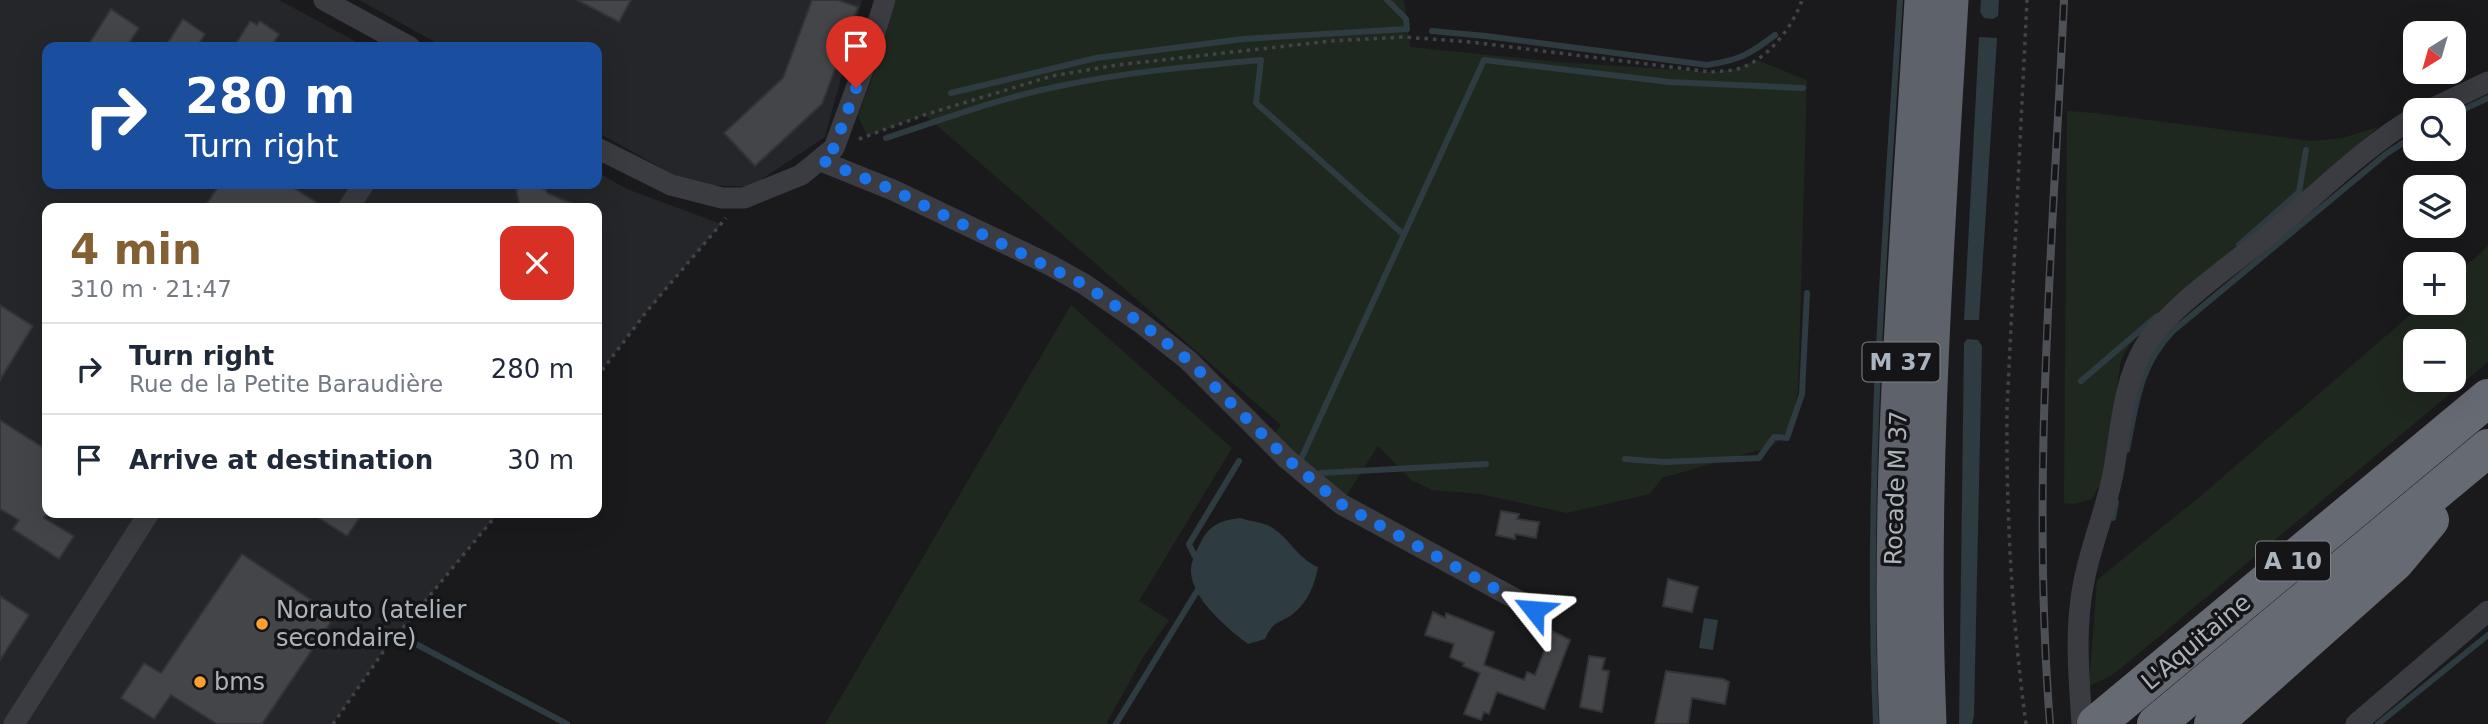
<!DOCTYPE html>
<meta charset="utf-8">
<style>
body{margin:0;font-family:"DejaVu Sans",sans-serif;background:#f6f6f7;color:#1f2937;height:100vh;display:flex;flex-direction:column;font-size:26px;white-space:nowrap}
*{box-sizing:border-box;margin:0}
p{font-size:23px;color:#747a83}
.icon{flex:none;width:38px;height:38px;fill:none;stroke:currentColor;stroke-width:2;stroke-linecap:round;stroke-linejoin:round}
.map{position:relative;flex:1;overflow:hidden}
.details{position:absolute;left:42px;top:203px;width:560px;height:315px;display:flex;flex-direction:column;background:#fff;border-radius:14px;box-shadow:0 7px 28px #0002}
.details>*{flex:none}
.hud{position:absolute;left:42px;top:42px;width:560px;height:147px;border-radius:14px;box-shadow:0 7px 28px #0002;background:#1a4fa0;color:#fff;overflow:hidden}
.needle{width:46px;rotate:217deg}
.buttons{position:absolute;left:2403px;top:21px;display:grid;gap:14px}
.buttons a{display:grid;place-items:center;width:63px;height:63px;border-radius:14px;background:#fff;box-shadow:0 7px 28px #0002;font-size:35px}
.pin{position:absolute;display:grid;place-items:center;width:60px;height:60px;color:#fff;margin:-72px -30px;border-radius:50% 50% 50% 0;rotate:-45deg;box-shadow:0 0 7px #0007}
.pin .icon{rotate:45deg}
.me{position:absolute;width:77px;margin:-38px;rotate:298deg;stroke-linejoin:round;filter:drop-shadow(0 0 5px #0008)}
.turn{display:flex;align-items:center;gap:24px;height:147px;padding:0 28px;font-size:32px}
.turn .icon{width:91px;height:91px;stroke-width:2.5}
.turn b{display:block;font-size:49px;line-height:60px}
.round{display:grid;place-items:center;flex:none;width:74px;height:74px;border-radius:14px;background:#f6f6f7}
.overview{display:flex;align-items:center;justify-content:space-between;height:119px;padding:0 28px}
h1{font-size:42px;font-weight:700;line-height:52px;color:#835f34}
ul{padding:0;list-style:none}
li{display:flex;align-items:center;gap:21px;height:91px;padding:0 28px;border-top:2px solid #e0e1e3}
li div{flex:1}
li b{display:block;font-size:26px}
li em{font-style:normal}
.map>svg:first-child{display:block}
</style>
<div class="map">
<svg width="2488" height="724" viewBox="0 0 2488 724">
<rect width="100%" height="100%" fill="#1a1a1c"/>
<g fill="#252629">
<polygon points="0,0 279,0 366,47 47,47 47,184 597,184 597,172 627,189 721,224 647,311 597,377 597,208 47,208 47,513 498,513 383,652 333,724 0,724"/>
<polygon points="359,0 862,0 825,137 750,187 690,184 597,132 597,47 444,47"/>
</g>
<g fill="#1f281f" fill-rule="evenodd">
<polygon points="896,0 1404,0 1410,47 1558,62 1711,72 1733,70 1757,60 1807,80 1798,391 1791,427 1773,446 1662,478 1650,494 1567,513 1480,494 1432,490 1411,480 1378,446 1341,504 1269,441 1281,425 925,115 867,136 858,115 874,73"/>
<path d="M2067,111L2095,113L2311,141L2342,138L2378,127C2328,170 2280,216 2229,259C2195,288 2140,320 2121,360L2102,480L2092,499L2074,504L2064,503Z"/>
<path d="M2488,246V362L2137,655L2111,676L2089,686L2097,580L2203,494L2424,303H2454V276ZM2415,341H2454V380H2415Z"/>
<polygon points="1071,305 1232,448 1139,601 1169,620 1142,659 1106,724 825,724"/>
</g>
<g fill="#2e3b41">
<polygon points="1981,0 1999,0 1998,16 1993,19 1984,18 1980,12"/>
<polygon points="1979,37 1997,38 1979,320 1964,320"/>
<polygon points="1967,339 1978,340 1982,346 1974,716 1972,724 1959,724 1964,343"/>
<path d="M1240,518C1249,521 1259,522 1267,525C1288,534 1295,557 1318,567C1315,584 1308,602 1294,613C1279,625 1275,618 1265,639L1248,644C1228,629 1193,600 1191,573C1190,563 1196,551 1201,542C1209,525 1222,520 1240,518Z"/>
<polygon points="1704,618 1718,620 1713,650 1699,648"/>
</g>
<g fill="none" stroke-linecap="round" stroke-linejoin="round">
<g stroke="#2e3b41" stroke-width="6">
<path d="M1432,31L1486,36L1707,65C1739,60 1749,55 1775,35"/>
<polyline points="951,93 1096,58 1243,39 1407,29 1406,19 1387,0"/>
<polyline points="2454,114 2488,98"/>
<path d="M886,138C944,119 1000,98 1060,86C1126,72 1194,66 1261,60L1256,103L1404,235"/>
<polyline points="2239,245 2299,192 2306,150"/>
<polyline points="2081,381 2157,316"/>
<path d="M2127,450C2136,405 2139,366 2173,331L2386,154L2415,135"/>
<polyline points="1301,459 1484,60 1670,82 1803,88"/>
<polyline points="1625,459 1664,462 1759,458 1774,437 1787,438 1802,394 1807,293"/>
<polyline points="1321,473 1486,464"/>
<polyline points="2113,518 2116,502"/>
<polyline points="1194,555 1189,544 1239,461"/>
<polyline points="414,643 567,724"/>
<polyline points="1116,724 1197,591"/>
<path d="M1876,724C1865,483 1885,241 1900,0"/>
<polyline points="2378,724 2488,635"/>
</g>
</g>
<g fill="#444549" stroke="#333438" stroke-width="2">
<polygon points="577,0 631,0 619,22"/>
<polygon points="812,0 838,0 858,7 822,104 755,166 724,133 783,78"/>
<polygon points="111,9 139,28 126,47 87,47"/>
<polygon points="183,19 205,34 197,47 165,47"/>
<polygon points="250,21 257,25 260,21 279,34 271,47 234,47"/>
<polygon points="220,184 288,184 325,208 204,208"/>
<polygon points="535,185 546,190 547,193 583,208 520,208 516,189"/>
<polygon points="0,305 33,326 0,380"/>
<polygon points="0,420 47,450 47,513 44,518 74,536 59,559 13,529 19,520 0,509"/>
<polygon points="1501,511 1519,514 1517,519 1539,522 1536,538 1515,534 1515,539 1496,535"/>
<polygon points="311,513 363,513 347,536"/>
<polygon points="242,554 335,616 262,724 217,724 171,695 154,719 121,698 144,663 161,673"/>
<polygon points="1668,579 1698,587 1692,612 1663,606"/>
<polygon points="0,596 29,615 0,660"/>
<polygon points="1433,612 1445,618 1446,613 1494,632 1484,665 1524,680 1527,672 1535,675 1552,631 1570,640 1544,709 1497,692 1489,714 1484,712 1481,720 1464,714 1480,673 1463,666 1464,663 1450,657 1454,644 1425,635"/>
<polygon points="1589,656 1605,658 1602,670 1609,671 1602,712 1580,707"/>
<polygon points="1666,671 1723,679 1729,682 1725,704 1692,698 1688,724 1655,724"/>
</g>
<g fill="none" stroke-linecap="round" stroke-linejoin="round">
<g stroke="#404448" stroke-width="3.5" stroke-dasharray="3.5 5" stroke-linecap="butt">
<path d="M859,139L924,115L1052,76L1117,65L1331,41L1403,37L1471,42L1711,72C1718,71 1726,71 1734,70C1765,63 1792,29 1802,0"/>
<polyline points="597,377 647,311 726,218"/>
<polyline points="333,724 383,652 498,513"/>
<path d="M2026,724C2012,620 2006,514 2007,409L2027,0"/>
</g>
<g stroke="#3a3c41" stroke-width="21">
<polyline points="324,0 410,47"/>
<polyline points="2429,110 2488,82"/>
<polyline points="597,148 671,185 722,198 744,198 801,175 834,148 864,67 885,0"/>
<polyline points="821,161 893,190 1050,265 1084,284 1141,323 1188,360 1287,459 1341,504 1534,609"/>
<polyline points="348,208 364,184"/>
<polyline points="14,724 149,513"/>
<path d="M2082,724C2079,677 2074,629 2084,581C2091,545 2106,510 2113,474C2121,432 2122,384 2145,346C2169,307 2233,264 2271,233C2318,194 2361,149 2415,117"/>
<polyline points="2356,724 2488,611"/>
</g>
<g stroke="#5e626a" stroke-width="35">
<path d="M1897,724C1886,483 1908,241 1922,0"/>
<path d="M1929,724C1919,482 1937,241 1951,0"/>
</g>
<g stroke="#666b73" stroke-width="38">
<polyline points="2096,724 2488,398"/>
<polyline points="2156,724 2488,448"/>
<polyline points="2213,724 2395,562 2430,520"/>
</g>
<defs>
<path id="rail" d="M2050,724C2031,483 2053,241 2064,0"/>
</defs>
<use href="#rail" stroke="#4d5157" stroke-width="8"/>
<use href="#rail" stroke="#151517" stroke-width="5" stroke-dasharray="16" stroke-linecap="butt"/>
</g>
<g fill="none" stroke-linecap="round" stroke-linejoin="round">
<polyline stroke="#1a73e8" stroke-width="12" stroke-dasharray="0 21.6" points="856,88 834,148 821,160 893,190 1083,284 1141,323 1188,360 1287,459 1341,504 1534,610"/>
</g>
<g fill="#fda031" stroke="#151517" stroke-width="2.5">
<circle cx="262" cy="624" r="7"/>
<circle cx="200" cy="682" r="7"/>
</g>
<g text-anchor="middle" stroke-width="7" stroke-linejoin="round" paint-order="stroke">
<g fill="#151517" stroke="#7e848a" stroke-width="2">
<rect x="1862.5" y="342.5" width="77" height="39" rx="5"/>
<rect x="2256" y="541.5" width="74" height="39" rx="5"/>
</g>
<g font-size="23" font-weight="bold" fill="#abb3bc">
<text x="1901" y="370">M 37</text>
<text x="2293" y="569">A 10</text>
</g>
<g font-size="24" fill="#abb3bc" stroke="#151517">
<text transform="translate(1896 488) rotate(-88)" y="8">Rocade M 37</text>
<text transform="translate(2196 642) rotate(-40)" y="8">L'Aquitaine</text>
</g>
<g font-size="24" fill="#abb3bc" stroke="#151517" text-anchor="start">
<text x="276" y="618">Norauto (atelier<tspan x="276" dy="28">secondaire)</tspan></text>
<text x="214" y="690">bms</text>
</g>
</g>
</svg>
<div class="buttons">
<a><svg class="needle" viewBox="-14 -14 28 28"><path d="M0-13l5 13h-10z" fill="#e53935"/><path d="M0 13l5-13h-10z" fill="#747a83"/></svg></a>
<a><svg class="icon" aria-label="search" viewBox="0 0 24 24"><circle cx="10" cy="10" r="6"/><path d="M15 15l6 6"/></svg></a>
<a><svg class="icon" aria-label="layers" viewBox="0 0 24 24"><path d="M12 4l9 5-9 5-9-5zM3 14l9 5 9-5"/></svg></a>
<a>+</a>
<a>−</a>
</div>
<div class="pin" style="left:856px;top:88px;background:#d93025"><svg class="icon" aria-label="arrive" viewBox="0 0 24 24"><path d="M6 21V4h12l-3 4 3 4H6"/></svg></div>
<svg class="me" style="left:1534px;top:610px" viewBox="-20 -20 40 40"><path d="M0-17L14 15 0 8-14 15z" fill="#1a73e8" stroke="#fff" stroke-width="4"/></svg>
<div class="hud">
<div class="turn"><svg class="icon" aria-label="right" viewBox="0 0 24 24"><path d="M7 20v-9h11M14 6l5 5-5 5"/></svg><div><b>280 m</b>Turn right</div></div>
</div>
<section class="details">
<div class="overview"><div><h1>4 min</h1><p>310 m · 21:47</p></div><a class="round" style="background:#d93025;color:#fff"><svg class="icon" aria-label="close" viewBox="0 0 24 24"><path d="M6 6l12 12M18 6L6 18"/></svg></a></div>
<ul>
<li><svg class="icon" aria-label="right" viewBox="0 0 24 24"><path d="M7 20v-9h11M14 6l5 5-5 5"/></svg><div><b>Turn right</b><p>Rue de la Petite Baraudière</p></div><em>280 m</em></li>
<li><svg class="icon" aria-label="arrive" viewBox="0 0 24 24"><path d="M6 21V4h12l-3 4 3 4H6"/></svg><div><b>Arrive at destination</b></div><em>30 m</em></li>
</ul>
</section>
</div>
